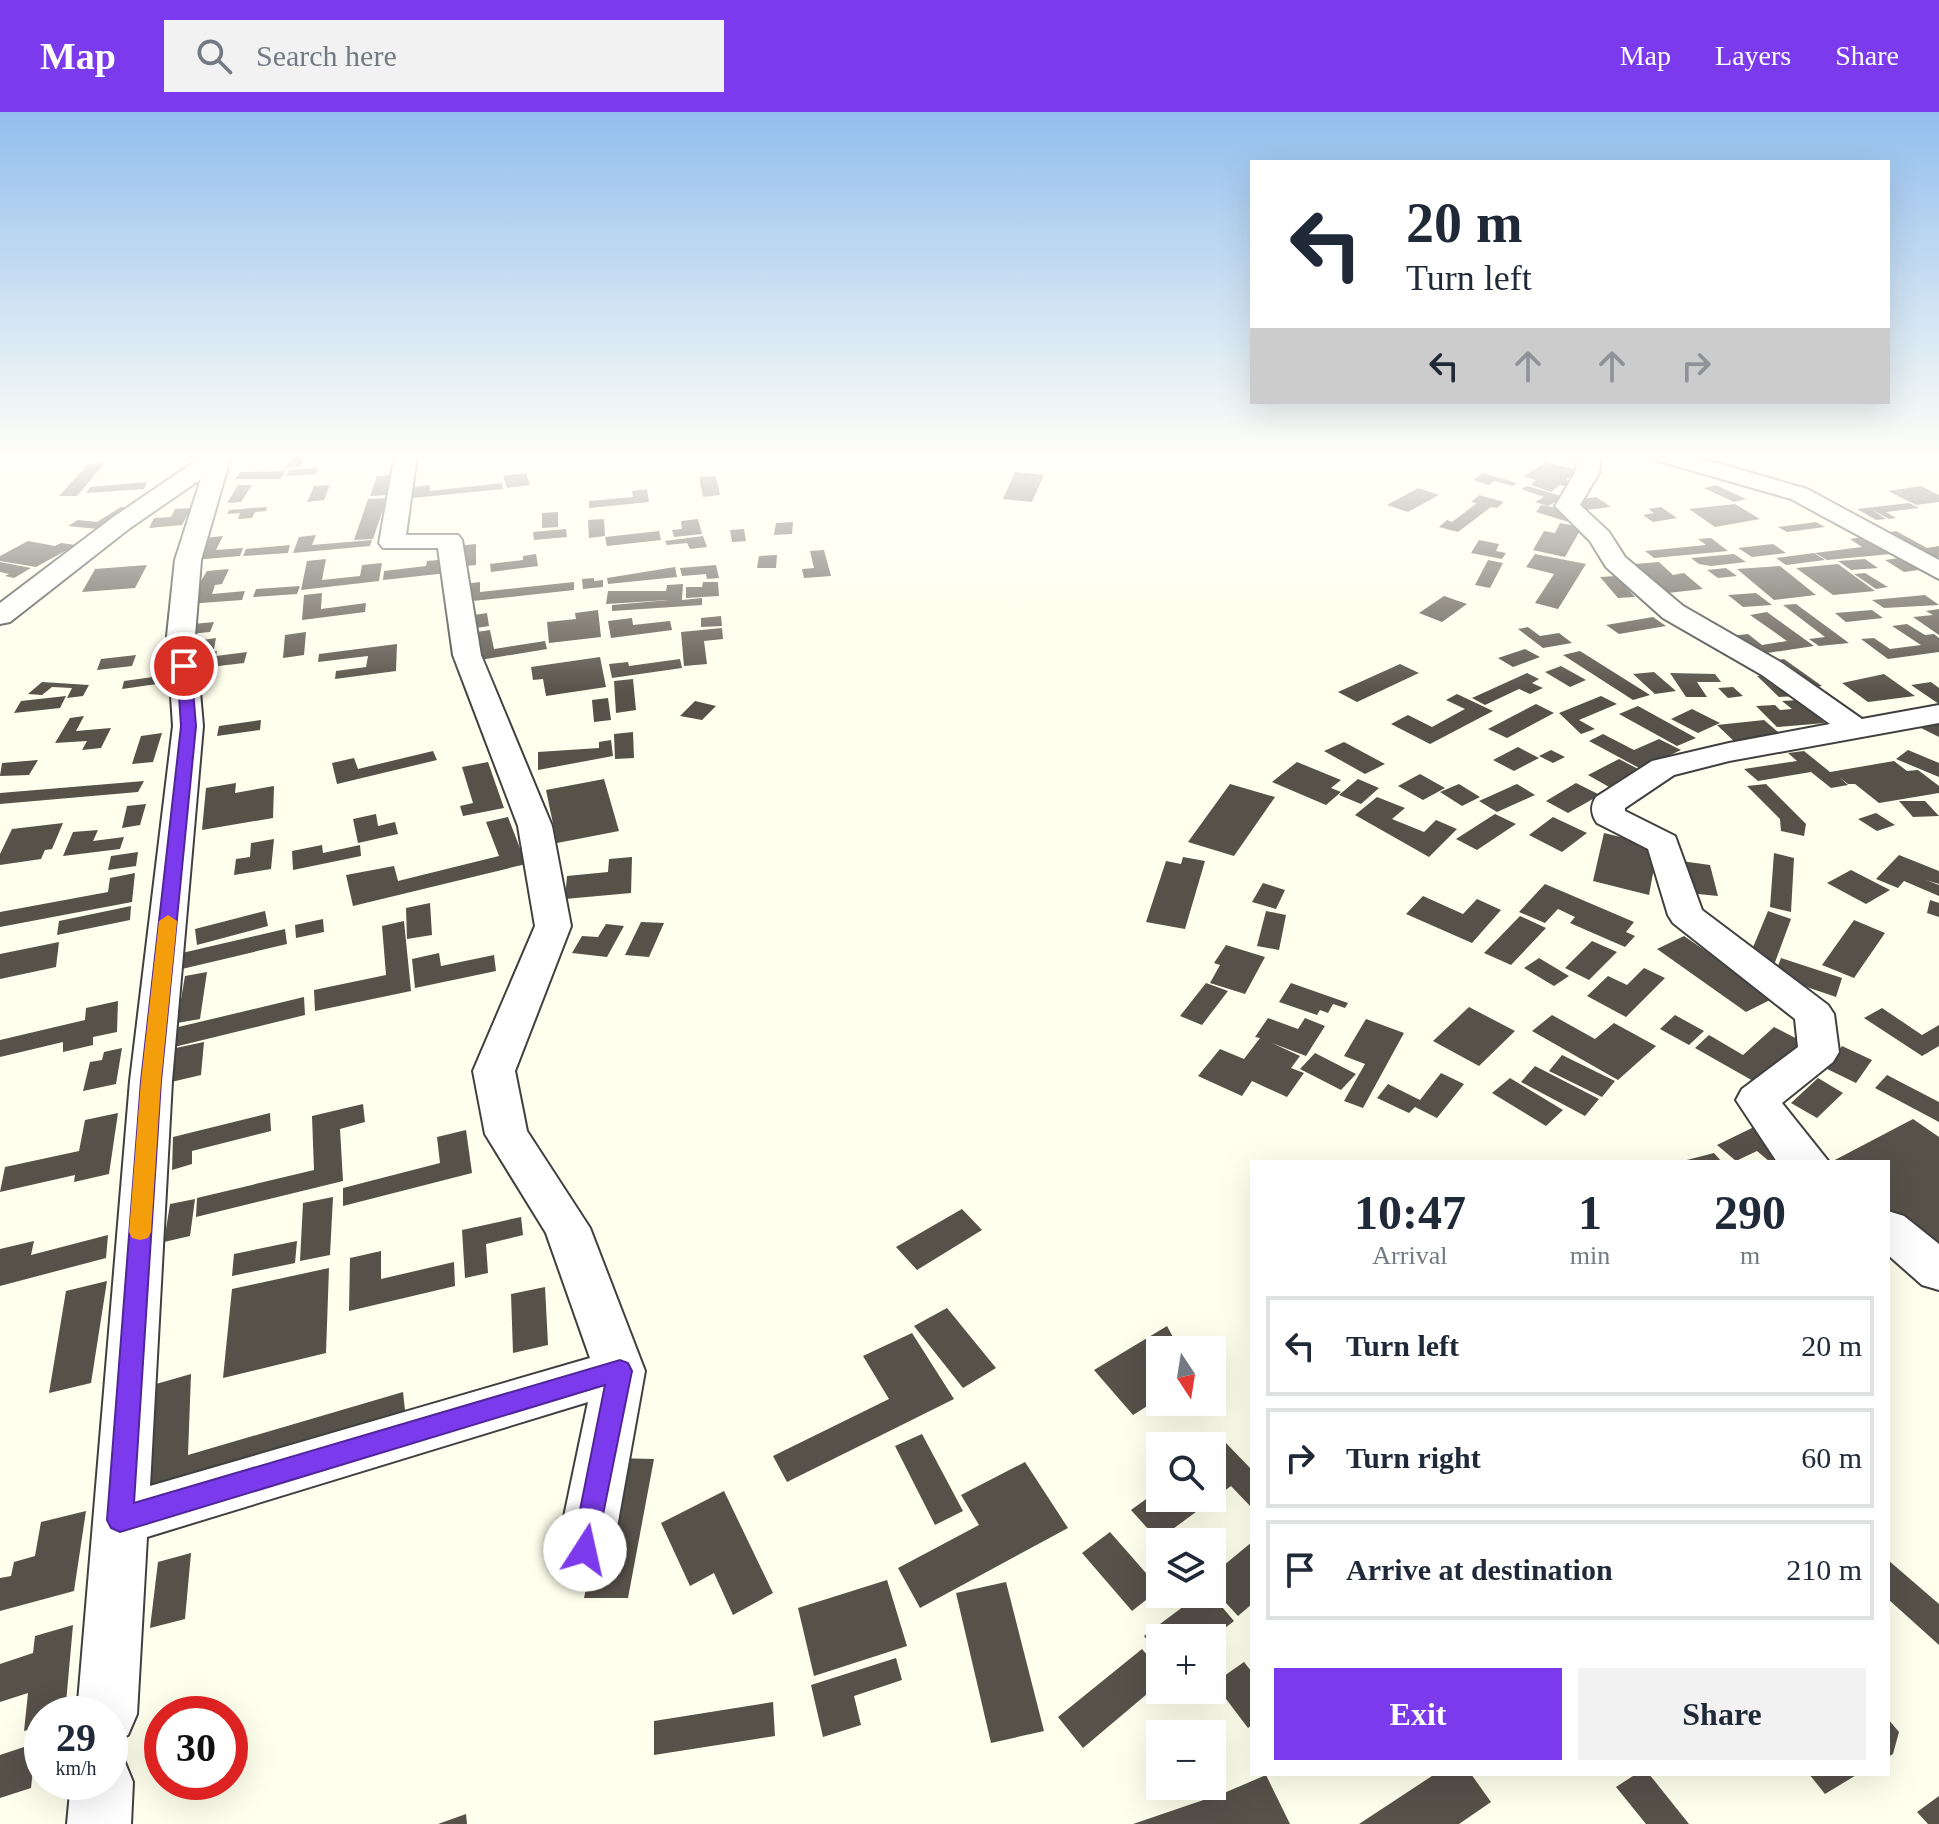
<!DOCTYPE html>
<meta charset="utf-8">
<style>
body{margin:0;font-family:"Times New Roman",serif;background:#f2f2f3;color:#1f2937;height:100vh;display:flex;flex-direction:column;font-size:30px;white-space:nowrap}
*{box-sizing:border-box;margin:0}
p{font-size:26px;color:#747a83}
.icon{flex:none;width:44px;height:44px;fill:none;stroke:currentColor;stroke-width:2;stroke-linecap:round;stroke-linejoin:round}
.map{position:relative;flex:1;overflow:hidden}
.drawer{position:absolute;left:1250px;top:1048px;width:640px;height:616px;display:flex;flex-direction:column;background:#fff;border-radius:0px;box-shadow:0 8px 32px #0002}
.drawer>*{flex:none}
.guide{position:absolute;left:1250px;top:48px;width:640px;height:244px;border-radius:0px;box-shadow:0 8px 32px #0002;background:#fff;color:#1f2937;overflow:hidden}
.needle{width:52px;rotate:168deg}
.fabs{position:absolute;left:1146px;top:1224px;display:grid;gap:16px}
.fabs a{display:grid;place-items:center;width:80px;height:80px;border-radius:0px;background:#fff;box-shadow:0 8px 32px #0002;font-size:40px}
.speed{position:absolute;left:24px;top:1584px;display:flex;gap:16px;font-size:40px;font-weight:700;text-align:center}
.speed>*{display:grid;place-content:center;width:104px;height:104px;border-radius:50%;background:#fff;box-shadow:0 8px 32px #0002;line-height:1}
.speed small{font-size:20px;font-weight:400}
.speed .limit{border:12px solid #d22;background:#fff;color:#111}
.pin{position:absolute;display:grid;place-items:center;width:68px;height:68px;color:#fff;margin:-34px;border:4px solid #fff;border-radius:50%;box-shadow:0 2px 8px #0007}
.me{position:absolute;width:88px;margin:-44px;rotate:10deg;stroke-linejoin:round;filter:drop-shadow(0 0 6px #0008)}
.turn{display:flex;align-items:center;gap:28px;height:168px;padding:0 24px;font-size:36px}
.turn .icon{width:104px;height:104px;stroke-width:2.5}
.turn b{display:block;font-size:56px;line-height:68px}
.lanes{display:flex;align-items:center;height:76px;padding:0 24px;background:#0003;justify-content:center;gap:40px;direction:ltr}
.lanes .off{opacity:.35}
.eta{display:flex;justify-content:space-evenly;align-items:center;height:136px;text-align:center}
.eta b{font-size:48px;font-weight:600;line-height:56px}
.primary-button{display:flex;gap:16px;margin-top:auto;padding:16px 24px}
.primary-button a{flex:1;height:92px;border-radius:0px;background:#7c3aed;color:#fff;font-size:32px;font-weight:600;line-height:92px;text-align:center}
.primary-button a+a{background:#f2f2f3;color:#1f2937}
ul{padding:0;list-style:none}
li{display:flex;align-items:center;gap:24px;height:100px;margin:0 16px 12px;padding:0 8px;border:4px solid #e0e1e3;border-radius:0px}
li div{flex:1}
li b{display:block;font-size:30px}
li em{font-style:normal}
header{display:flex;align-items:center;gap:48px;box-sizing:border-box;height:112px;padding:0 40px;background:#7c3aed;color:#fff}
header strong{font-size:38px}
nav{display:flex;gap:44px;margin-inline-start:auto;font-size:28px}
.search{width:560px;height:72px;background:#f2f2f3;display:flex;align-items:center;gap:20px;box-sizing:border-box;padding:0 28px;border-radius:0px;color:#747a83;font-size:30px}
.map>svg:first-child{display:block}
</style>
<header>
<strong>Map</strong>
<div class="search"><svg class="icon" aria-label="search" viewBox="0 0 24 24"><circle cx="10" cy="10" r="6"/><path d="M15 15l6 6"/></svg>Search here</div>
<nav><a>Map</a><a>Layers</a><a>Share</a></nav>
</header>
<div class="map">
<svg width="1939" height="1712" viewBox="0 0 1939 1712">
<rect width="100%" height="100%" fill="#ffffed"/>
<g fill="#565149">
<polygon points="295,342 309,342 299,355 285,356"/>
<polygon points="1545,350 1578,358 1566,368 1574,370 1567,375 1560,373 1551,380 1531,373 1536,368 1524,365"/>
<polygon points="105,351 77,384 59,384 88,352"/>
<polygon points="318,356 316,362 286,364 289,358"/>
<polygon points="286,359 280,367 234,367 241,360"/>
<polygon points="1015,360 1044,363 1032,390 1003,387"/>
<polygon points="526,361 530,373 507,376 503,364"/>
<polygon points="1483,361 1517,371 1513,374 1494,369 1489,373 1473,368"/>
<polygon points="393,363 386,383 370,384 377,364"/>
<polygon points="716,364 720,383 703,385 699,365"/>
<polygon points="147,370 144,377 86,381 90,375"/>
<polygon points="502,371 503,377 412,386 412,375 430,373 430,379"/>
<polygon points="238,373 252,373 241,390 227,391"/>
<polygon points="330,373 324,388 307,390 314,374"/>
<polygon points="1716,373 1746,387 1734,390 1704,376"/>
<polygon points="1528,374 1564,385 1548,394 1535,390 1544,385 1521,377"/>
<polygon points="1921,374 1939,383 1939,390 1916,393 1888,379"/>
<polygon points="1418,376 1439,383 1408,400 1387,393"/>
<polygon points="647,377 649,390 589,396 589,389 633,385 632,379"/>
<polygon points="1479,383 1504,390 1497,396 1491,395 1458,420 1439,415 1447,408 1452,410 1477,391 1471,390"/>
<polygon points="1596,385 1611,395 1586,398 1581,395 1581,387"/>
<polygon points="387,386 373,427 354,428 368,387"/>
<polygon points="1909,391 1919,396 1886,400 1896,406 1889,407 1871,397 1886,407 1876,408 1857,397"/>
<polygon points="1735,392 1760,407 1715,415 1689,397"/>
<polygon points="1541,393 1563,397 1572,411 1536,400"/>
<polygon points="121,395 133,396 98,417 68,414 78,408 97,410"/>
<polygon points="267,395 266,399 255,400 252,406 238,407 240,401 227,402 229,398"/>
<polygon points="1661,395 1677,406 1653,410 1643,403 1654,401 1648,397"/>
<polygon points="191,396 182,413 149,416 154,406 171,405 175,397"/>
<polygon points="558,400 558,415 542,416 542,401"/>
<polygon points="604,407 605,424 589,426 588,408"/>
<polygon points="698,407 702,422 674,425 672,418 682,417 681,409"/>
<polygon points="793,410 792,422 774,423 776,411"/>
<polygon points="1816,410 1825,415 1787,420 1778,415"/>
<polygon points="1560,411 1582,415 1565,445 1533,438 1544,419 1555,421"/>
<polygon points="566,417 567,425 534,428 533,420"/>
<polygon points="744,417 746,429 732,430 730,418"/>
<polygon points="659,419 661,428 607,434 605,425"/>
<polygon points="1896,419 1927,436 1939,434 1939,445 1927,447 1881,422"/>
<polygon points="316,423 312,433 372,428 370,434 293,441 299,425"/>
<polygon points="223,424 216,438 243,436 240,444 194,448 204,426"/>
<polygon points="703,424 707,435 690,437 687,431 667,433 665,429"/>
<polygon points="1863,425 1891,442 1827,448 1815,441 1862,435 1850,427"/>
<polygon points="1711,426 1728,439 1654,446 1645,439 1706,433 1698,427"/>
<polygon points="1479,428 1499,432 1496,439 1506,441 1502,447 1471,441"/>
<polygon points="28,429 55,434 61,431 76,433 36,455 0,449 0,444"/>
<polygon points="476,432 476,453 457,455 457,434"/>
<polygon points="1773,432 1786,441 1752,445 1738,436"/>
<polygon points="290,433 288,441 243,444 246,437"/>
<polygon points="824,438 831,464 804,466 802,457 814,456 810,439"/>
<polygon points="1814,441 1825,448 1786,453 1776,446"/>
<polygon points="536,442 538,454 491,460 490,452 523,448 523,444"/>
<polygon points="1535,442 1586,452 1558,497 1535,491 1554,462 1526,455"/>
<polygon points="1734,442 1746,450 1711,454 1699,452 1691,446"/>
<polygon points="777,443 776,456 757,456 759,444"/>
<polygon points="1899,446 1919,458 1904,460 1885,448"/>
<polygon points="326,447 322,468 360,464 362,453 382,451 379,469 301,478 307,449"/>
<polygon points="448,447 447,461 383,468 384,459 426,454 427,449"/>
<polygon points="1865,447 1878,456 1851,458 1838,449"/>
<polygon points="1488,448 1503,451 1490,476 1475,473"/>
<polygon points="0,450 31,456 14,466 5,464 9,462 0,460"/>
<polygon points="1659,450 1673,463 1684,461 1703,477 1659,482 1640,466 1649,465 1635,452"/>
<polygon points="1838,452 1875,479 1833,483 1796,456"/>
<polygon points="147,453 135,476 82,480 95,457"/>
<polygon points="716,453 719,466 707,467 706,462 682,464 680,456"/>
<polygon points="1780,454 1816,483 1774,488 1737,457"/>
<polygon points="675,455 677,465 608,472 607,466"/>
<polygon points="1726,456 1737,464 1718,466 1707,458"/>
<polygon points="229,457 222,472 215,473 212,482 245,479 242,488 187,492 207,459"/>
<polygon points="1865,461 1888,475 1876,477 1854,462"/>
<polygon points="1616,464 1635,485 1618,486 1600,465"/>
<polygon points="594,466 594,469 603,468 603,475 583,477 582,467"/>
<polygon points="480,470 480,480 574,470 574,478 463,490 464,472"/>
<polygon points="703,470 718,470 719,484 686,486 686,475 702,475"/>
<polygon points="683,472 682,488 702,486 702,493 612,499 612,493 669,488 606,492 608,479 666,479 667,473"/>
<polygon points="300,474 297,482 253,485 256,477"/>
<polygon points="322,481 321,497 366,491 365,500 302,508 304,483"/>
<polygon points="1756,481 1772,493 1743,495 1728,483"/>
<polygon points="1925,483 1939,493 1884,496 1872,488"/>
<polygon points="1444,484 1467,492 1442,510 1419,501"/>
<polygon points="1796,492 1849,531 1819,534 1809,527 1825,525 1783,493"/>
<polygon points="1939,497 1939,523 1913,505 1933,503 1926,499"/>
<polygon points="598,498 601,525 549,531 547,510 576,507 575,501"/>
<polygon points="1872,498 1883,506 1846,510 1835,501"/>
<polygon points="1767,500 1814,534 1754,543 1730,524 1748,522 1762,533 1787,529 1750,503"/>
<polygon points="487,501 489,514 470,517 467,504"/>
<polygon points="721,504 722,514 701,515 701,506"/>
<polygon points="1653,505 1666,514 1619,522 1606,513"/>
<polygon points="632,506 633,513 670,509 672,518 611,526 608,509"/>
<polygon points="214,510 210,520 189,522 193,512"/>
<polygon points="1907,512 1925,523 1934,522 1939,526 1939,540 1888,547 1861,527 1874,526 1890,537 1921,533 1892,514"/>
<polygon points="1528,515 1540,524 1559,521 1572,531 1543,536 1518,517"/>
<polygon points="722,516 723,527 704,529 707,552 684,554 681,520"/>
<polygon points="490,518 494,537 545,529 547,537 474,549 469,521"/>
<polygon points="306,520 304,543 283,546 285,523"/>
<polygon points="216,526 214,537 194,540 196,529"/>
<polygon points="397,532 396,559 335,567 336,559 366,555 368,544 318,550 319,542"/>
<polygon points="1525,537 1540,545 1513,555 1498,546"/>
<polygon points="217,539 216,544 247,540 244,551 193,557 197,542"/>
<polygon points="1580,539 1650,583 1633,588 1563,543"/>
<polygon points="136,543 132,554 97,558 101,547"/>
<polygon points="600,545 606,575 546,584 543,567 533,568 531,555"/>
<polygon points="680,547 682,556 612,566 609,552 628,550 629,554"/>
<polygon points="1784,547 1822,574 1804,577 1767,549"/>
<polygon points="174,552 171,570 122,577 124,569 153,565 154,555"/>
<polygon points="1400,552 1419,561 1357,590 1338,580"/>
<polygon points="1561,554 1586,568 1570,575 1545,560"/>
<polygon points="1654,560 1676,579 1655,582 1633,562"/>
<polygon points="1527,561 1539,567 1532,571 1543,576 1530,582 1519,577 1485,593 1472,586"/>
<polygon points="1670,561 1715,562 1721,570 1697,570 1707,585 1686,585"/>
<polygon points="1884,562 1915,584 1868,590 1842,571"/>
<polygon points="1775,563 1797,584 1779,585 1757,564"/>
<polygon points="633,567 636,598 616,601 614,569"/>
<polygon points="42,570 89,573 83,584 67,586 72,576 52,575 42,583 28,582"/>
<polygon points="1931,570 1939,576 1939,592 1911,573"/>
<polygon points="1733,575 1743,584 1728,586 1718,576"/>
<polygon points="1457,582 1493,599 1430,632 1391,612 1408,603 1432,615 1465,597 1446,588"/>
<polygon points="66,584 60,596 14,601 21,589"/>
<polygon points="1601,584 1617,592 1579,608 1595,617 1581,622 1559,601"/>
<polygon points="608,586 611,608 594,610 592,588"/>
<polygon points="1799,588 1825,611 1777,615 1756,594 1775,593 1780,598 1792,597 1782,589"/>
<polygon points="695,589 716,594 702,608 680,604"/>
<polygon points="1536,592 1554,601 1507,626 1488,617"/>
<polygon points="1638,594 1696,626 1677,634 1619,602"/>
<polygon points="1692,597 1720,611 1698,621 1671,607"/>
<polygon points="84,604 76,619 111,616 101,636 82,638 87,629 55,631 70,606"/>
<polygon points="261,608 260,618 217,624 219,614"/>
<polygon points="1764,608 1786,627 1738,633 1717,613"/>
<polygon points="1939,609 1939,625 1919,615"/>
<polygon points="633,620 634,646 615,647 614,622"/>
<polygon points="162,621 153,650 132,652 141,624"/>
<polygon points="1603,622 1634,638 1659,627 1681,638 1641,657 1589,629"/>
<polygon points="611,628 613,644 538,658 538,640 599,636 599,630"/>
<polygon points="1344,630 1385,652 1365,662 1324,639"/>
<polygon points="1518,635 1539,646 1514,659 1493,648"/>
<polygon points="1551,638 1565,645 1553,651 1539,644"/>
<polygon points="1908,638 1939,651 1939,665 1896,647"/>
<polygon points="433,639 437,648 337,672 332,651 354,646 358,657"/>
<polygon points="1804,639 1830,660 1894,649 1907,659 1918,658 1939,674 1939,681 1879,691 1855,672 1848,672 1839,665 1848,673 1831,676 1811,660 1758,669 1744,657 1797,649 1788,641"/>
<polygon points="1619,647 1640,658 1609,675 1588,663"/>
<polygon points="38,648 29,663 0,664 2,651"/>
<polygon points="488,650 504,696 463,704 460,694 473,691 462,655"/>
<polygon points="1297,650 1341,668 1331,676 1341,680 1326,693 1272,670"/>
<polygon points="1420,662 1445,676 1423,688 1398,674"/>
<polygon points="604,667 619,719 557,731 546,678"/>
<polygon points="1358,667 1379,676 1361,692 1339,683"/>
<polygon points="144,669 138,680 0,692 0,681"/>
<polygon points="236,671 235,681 274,674 273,706 202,718 206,676"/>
<polygon points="1576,671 1600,683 1568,701 1546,689"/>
<polygon points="1230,672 1275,685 1234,744 1188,730"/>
<polygon points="1459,672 1480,685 1462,694 1440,680"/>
<polygon points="1517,672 1535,683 1497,700 1479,689"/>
<polygon points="1766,672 1806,712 1804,724 1781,719 1780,707 1747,674"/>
<polygon points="1377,685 1405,696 1392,707 1424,720 1436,708 1457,717 1429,745 1355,703"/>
<polygon points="1899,689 1925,689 1939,704 1913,705"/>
<polygon points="146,692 140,713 122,716 127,694"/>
<polygon points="1876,701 1895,713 1877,719 1858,707"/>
<polygon points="376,702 378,714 395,710 398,722 358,731 353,707"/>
<polygon points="1495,702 1516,712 1477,738 1456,727"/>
<polygon points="508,705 526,752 353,794 346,763 394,754 398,769 499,744 486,710"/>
<polygon points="1553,705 1587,721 1562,740 1529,723"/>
<polygon points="63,711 52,737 45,738 41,747 0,753 0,742 12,717"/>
<polygon points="98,718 93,729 124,725 120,737 63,744 73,720"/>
<polygon points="1604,721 1658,734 1649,783 1593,769"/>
<polygon points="274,727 271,757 234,763 236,747 250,745 251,731"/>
<polygon points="322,733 323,741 360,733 361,744 293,758 292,739"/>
<polygon points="138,740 136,754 108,758 111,744"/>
<polygon points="1774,741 1794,746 1791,800 1770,795"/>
<polygon points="1899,743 1939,759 1939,772 1926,768 1939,773 1939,784 1904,769 1898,776 1876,767"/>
<polygon points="632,745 631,781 565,787 567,764 608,760 609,747"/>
<polygon points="1183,745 1205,749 1185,817 1146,810 1166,749 1181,752"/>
<polygon points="1681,749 1710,753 1718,784 1688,781"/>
<polygon points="1851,758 1890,778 1866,792 1827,771"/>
<polygon points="135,761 132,790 0,815 0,800 108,780 110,766"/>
<polygon points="1263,771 1285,778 1276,797 1252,790"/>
<polygon points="1545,772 1634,810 1626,820 1635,824 1625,835 1570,811 1575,805 1558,797 1545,811 1519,800"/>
<polygon points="1423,784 1463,802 1477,787 1501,798 1472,831 1406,802"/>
<polygon points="1930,788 1939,791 1939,805 1927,801"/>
<polygon points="430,791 432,823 407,827 406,796"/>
<polygon points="131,794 130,808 57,823 59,809"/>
<polygon points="265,799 268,814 197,833 195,817"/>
<polygon points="1266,799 1286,803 1279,838 1257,834"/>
<polygon points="1768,799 1791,807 1774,853 1749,845"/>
<polygon points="1520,804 1546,816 1511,853 1484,841"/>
<polygon points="323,807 324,820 296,826 295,813"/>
<polygon points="1854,808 1885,821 1854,866 1822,853"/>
<polygon points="404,809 411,879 315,899 314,878 386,863 382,814"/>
<polygon points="641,810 664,811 649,845 625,843"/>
<polygon points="606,812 624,814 607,845 572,841 582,824 598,825"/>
<polygon points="285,817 287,832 182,857 182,841"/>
<polygon points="1684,824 1774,886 1746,900 1657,837"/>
<polygon points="1592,829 1617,840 1589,868 1565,856"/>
<polygon points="59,830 56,855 0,867 0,842"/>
<polygon points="1226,833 1265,845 1245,882 1210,871 1220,853 1214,851"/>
<polygon points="439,841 441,854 494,843 496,859 415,876 412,847"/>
<polygon points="1539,846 1569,864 1554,874 1524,856"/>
<polygon points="1781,846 1842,866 1836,885 1774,864"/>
<polygon points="1644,856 1665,866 1626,905 1587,884 1608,864 1627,873"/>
<polygon points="207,860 200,907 177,911 185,864"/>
<polygon points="1206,871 1228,879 1202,913 1180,904"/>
<polygon points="1291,871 1348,891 1345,896 1333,892 1328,901 1320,898 1317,903 1279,890"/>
<polygon points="304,885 305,903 170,936 170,917"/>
<polygon points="118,889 117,920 93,925 93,933 63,940 63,930 0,945 0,928 85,908 86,896"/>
<polygon points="1469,895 1515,919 1479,954 1433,929"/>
<polygon points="1882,896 1922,923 1939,913 1939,934 1922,944 1864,906"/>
<polygon points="1552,903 1595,927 1614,911 1656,934 1618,968 1532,919"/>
<polygon points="1675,903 1704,919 1689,933 1660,917"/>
<polygon points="1268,906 1298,917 1305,906 1325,914 1306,944 1272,931 1300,944 1291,956 1304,961 1287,985 1252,969 1242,984 1198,964 1220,937 1244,947 1260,926 1255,925"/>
<polygon points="1366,907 1404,921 1363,996 1344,989 1365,952 1344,944"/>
<polygon points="1774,915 1807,932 1762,974 1695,936 1709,923 1743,943"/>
<polygon points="204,930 201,963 167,971 171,937"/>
<polygon points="1842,934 1872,948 1856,971 1825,956"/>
<polygon points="122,936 116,972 83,979 90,950 102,948 104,940"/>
<polygon points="1315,941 1356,962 1341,978 1300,957"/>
<polygon points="1562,943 1615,969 1602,985 1549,959"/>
<polygon points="1535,954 1599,987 1585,1004 1521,970"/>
<polygon points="1441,961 1464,972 1437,1006 1415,995 1409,1001 1377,986 1388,972 1420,988"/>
<polygon points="1887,963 1939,990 1939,1010 1875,976"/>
<polygon points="1510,966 1563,998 1546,1014 1492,981"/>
<polygon points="1818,966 1843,981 1817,1006 1791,991"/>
<polygon points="363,992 365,1010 340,1017 343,1069 196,1105 197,1086 314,1058 312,1004"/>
<polygon points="118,1001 109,1062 74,1070 75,1063 0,1080 5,1055 79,1039 85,1008"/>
<polygon points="270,1001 271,1019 192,1039 192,1052 172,1058 173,1025"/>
<polygon points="1913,1007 1939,1025 1939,1146 1888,1107 1888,1050 1831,1050"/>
<polygon points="1756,1014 1790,1050 1770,1050 1757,1039 1736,1049 1717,1033"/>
<polygon points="466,1018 472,1061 343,1094 343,1076 440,1051 437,1025"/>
<polygon points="1714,1041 1722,1050 1683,1050 1683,1049"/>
<polygon points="333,1085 330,1143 300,1149 303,1091"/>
<polygon points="195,1087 190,1124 164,1130 170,1092"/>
<polygon points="962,1097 982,1118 917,1158 896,1135"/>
<polygon points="521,1105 523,1123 486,1132 488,1161 465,1166 462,1118"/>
<polygon points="108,1123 106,1146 0,1174 0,1137 34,1129 31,1143"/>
<polygon points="297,1129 295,1151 232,1164 234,1142"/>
<polygon points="381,1139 381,1167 454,1150 455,1174 349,1199 350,1146"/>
<polygon points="329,1156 326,1241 223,1266 232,1177"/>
<polygon points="107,1169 91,1271 49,1281 66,1179"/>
<polygon points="545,1175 548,1233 513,1241 511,1182"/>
<polygon points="947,1196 996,1256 963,1276 914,1214"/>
<polygon points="1167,1214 1180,1238 1160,1238 1160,1286 1133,1303 1094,1258"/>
<polygon points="912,1221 954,1287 787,1370 773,1344 889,1287 863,1244"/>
<polygon points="191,1262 188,1343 403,1280 406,1307 148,1383 156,1272"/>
<polygon points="922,1322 963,1399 935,1413 895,1334"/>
<polygon points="1225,1330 1252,1358 1252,1396 1231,1374 1158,1428 1131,1398 1160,1377 1160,1386 1212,1386 1212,1340"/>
<polygon points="614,1346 654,1347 628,1486 584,1486"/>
<polygon points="1025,1350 1068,1416 920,1496 898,1456 979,1413 961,1383"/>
<polygon points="724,1379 773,1481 733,1503 714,1461 690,1474 661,1411"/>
<polygon points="86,1399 74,1479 0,1499 0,1466 11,1464 14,1450 35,1444 41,1410"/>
<polygon points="1110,1420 1160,1477 1132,1499 1082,1441"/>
<polygon points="1252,1430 1252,1492 1238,1504 1212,1476 1212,1463"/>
<polygon points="191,1441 185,1507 150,1516 158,1450"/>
<polygon points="1888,1448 1939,1492 1939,1533 1888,1487"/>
<polygon points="887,1468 907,1534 814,1564 798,1496"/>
<polygon points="1006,1470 1044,1619 991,1631 956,1481"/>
<polygon points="1200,1482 1211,1482 1234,1509 1212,1526 1160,1526 1160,1544 1144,1524"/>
<polygon points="73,1513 65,1602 42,1602 42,1614 24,1619 28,1581 0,1590 0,1552 33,1541 35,1524"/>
<polygon points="1142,1537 1160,1558 1160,1571 1083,1636 1058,1605"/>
<polygon points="896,1546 902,1568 854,1584 861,1613 823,1625 811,1573"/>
<polygon points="1244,1550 1252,1560 1252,1613 1248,1616 1214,1571"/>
<polygon points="773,1590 775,1624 654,1643 654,1609"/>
<polygon points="1888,1607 1899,1620 1893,1642 1888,1645"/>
<polygon points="36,1631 31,1676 0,1686 0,1643"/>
<polygon points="1435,1662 1471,1662 1491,1690 1459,1712 1359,1712"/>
<polygon points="1636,1662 1649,1662 1689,1712 1646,1712 1616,1675"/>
<polygon points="1809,1662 1858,1662 1825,1682"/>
<polygon points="1266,1663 1290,1712 1133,1712 1224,1681"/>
<polygon points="1939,1684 1939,1712 1928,1712 1917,1700"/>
<polygon points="466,1702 467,1712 438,1712"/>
</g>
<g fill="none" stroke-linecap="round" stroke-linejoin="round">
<defs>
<g id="minor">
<polygon points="206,342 231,344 201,448 195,524 203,614 172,969 150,1374 590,1246 546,1121 485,1022 473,959 535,814 518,714 453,543 438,436 383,436 379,431 395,342 417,342 406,423 458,423 462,428 481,543 552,714 571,814 515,959 527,1019 590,1116 645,1259 613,1438 605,1457 585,1465 565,1457 557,1438 588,1290 147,1425 137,1602 128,1623 110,1631 110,1602 77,1602 130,969 173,614 167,524 175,448 201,367 130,416 10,510 0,512 0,491 112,406"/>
<path d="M1579,342H1601L1599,361L1580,393L1609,420L1625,445L1683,494L1782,551L1862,607L1939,593V611L1729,649L1674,663L1625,696V699L1675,724L1702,798L1828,893L1834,902L1839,940L1833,950L1782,991L1829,1050H1777L1736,988L1742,977L1798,935L1795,907L1673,811L1668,803L1648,737L1597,711C1591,702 1590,694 1596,685L1652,649L1729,631L1830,612L1762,563L1663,506L1606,455L1590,429L1555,394L1575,361Z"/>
<polygon points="1649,342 1686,342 1807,377 1939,448 1939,467 1791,387 1652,347"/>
<polygon points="1888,1099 1904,1104 1939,1132 1939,1178 1922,1173 1888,1143"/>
<polygon points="110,1642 124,1648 133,1670 131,1712 67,1712 71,1670 110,1670"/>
</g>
</defs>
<use href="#minor" stroke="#404040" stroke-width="4"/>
<use href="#minor" fill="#fff" fill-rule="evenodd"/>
</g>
<linearGradient id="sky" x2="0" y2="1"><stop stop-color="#92beee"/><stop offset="0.59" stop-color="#fffff7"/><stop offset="1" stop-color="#fffff7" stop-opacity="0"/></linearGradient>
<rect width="1939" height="582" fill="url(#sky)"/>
<polygon fill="#7c3aed" stroke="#51269a" stroke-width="2" points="184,550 191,554 196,614 161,969 134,1391 620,1248 628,1251 632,1259 594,1447 585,1451 576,1447 572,1438 605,1273 120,1420 111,1416 107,1408 141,969 181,614 177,554"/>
<polygon fill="#f59e0b" points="168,803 177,809 161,969 151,1120 148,1126 140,1128 132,1126 129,1120 141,969 159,809"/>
</svg>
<div class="fabs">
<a><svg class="needle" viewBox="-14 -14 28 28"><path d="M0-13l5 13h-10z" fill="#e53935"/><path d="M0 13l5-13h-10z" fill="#747a83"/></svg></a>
<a><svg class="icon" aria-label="search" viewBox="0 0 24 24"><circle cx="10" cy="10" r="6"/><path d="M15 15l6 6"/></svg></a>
<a><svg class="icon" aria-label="layers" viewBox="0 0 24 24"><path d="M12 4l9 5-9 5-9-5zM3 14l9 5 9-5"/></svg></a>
<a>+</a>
<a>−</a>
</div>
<div class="speed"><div>29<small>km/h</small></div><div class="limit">30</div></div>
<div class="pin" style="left:184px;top:554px;background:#d93025"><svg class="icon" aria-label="arrive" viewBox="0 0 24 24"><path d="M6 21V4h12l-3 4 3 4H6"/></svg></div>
<svg class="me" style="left:585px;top:1438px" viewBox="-20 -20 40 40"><circle r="19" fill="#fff"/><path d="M0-13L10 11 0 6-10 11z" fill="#7c3aed"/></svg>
<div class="guide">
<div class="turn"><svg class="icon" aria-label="left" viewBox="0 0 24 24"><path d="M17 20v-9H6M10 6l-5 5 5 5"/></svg><div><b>20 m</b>Turn left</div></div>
<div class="lanes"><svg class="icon" aria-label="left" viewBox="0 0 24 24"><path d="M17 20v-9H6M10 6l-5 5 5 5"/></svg><svg class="icon off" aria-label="ahead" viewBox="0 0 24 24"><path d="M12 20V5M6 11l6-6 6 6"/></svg><svg class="icon off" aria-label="ahead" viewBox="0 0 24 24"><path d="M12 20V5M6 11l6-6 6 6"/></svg><svg class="icon off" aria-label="right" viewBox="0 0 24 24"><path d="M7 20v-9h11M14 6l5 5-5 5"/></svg></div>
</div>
<section class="drawer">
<div class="eta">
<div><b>10:47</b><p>Arrival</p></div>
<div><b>1</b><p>min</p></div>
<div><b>290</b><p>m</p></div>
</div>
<ul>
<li><svg class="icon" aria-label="left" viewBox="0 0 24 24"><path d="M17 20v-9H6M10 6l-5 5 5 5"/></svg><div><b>Turn left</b></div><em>20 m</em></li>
<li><svg class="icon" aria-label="right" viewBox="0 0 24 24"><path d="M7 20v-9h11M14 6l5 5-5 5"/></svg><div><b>Turn right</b></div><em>60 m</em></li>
<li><svg class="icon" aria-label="arrive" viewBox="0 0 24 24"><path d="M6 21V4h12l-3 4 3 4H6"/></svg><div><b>Arrive at destination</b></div><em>210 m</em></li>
</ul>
<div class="primary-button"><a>Exit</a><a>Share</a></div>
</section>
</div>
